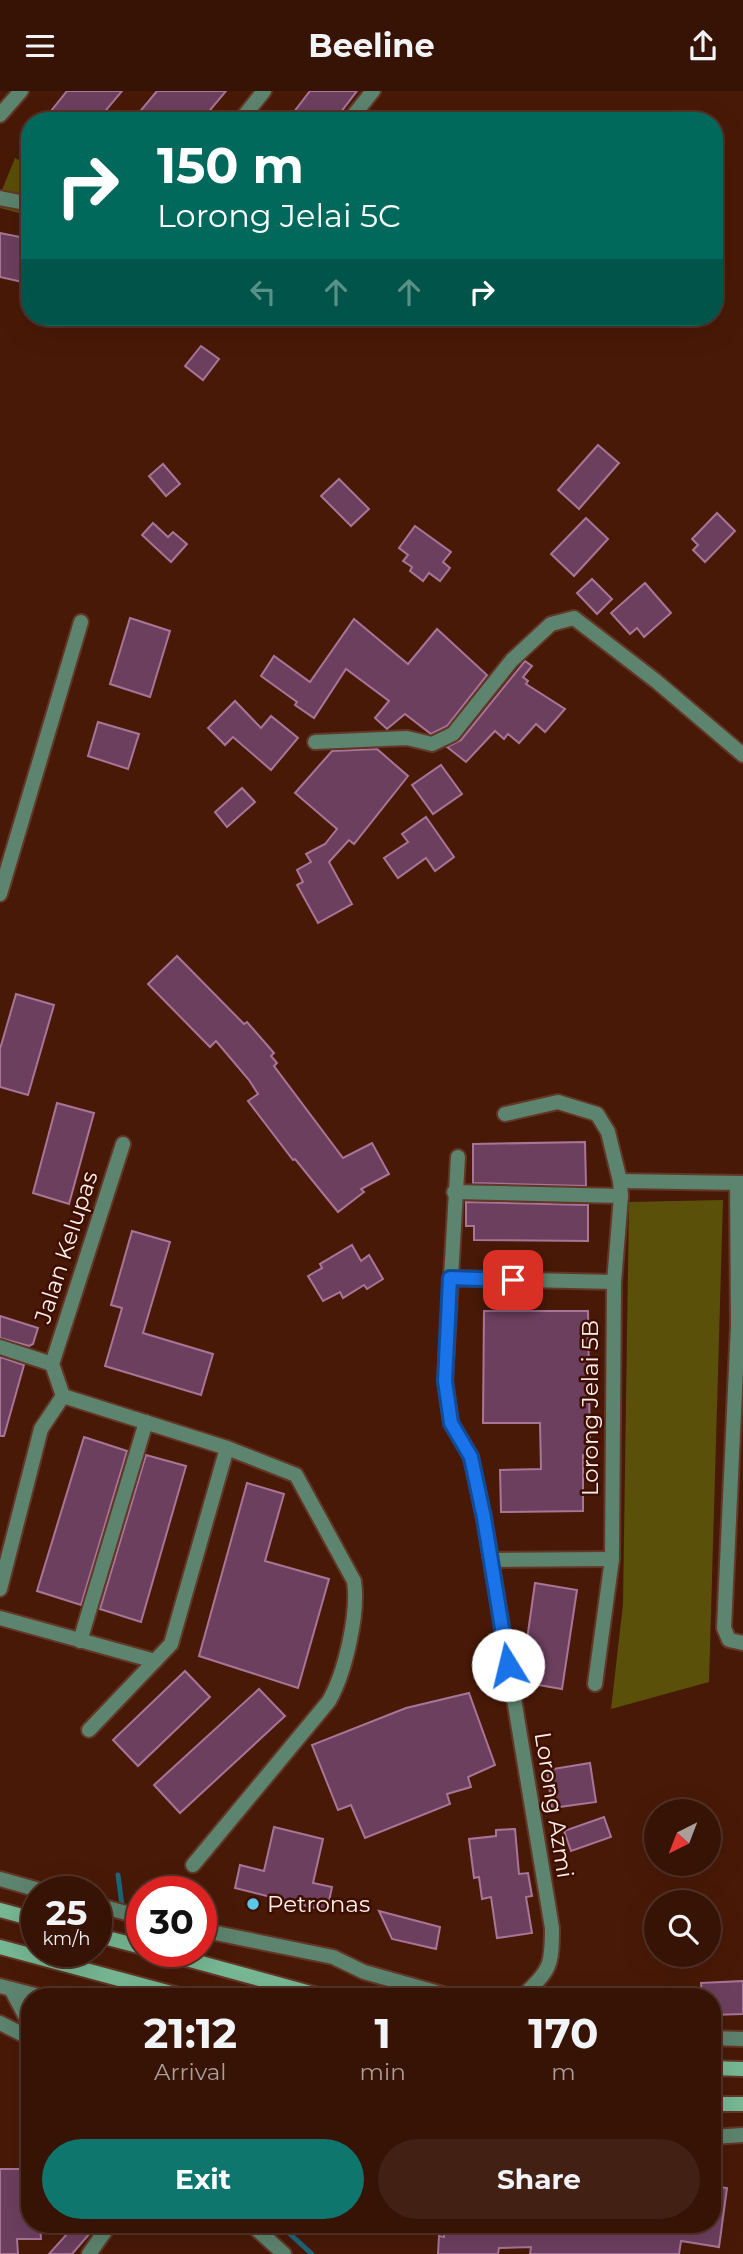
<!DOCTYPE html>
<style>
body{margin:0;font-family:Montserrat,sans-serif;background:#422013;color:#f1f3f6;height:100vh;display:flex;flex-direction:column;font-size:26px;white-space:nowrap}
*{box-sizing:border-box;margin:0}
p{font-size:23px;color:#aa9e9a}
.icon{flex:none;width:38px;height:38px;fill:none;stroke:currentColor;stroke-width:2;stroke-linecap:round;stroke-linejoin:round}
.map{position:relative;flex:1;overflow:hidden}
.panel{position:absolute;left:21px;top:1897px;width:700px;height:245px;display:flex;flex-direction:column;background:#371305;border-radius:28px;box-shadow:0 7px 28px #0002,0 0 0 2px #513227}
.panel>*{flex:none}
.hud{position:absolute;left:21px;top:21px;width:702px;height:214px;border-radius:28px;box-shadow:0 7px 28px #0002,0 0 0 2px #513227;background:#00695c;color:#fff;overflow:hidden}
.needle{width:46px;rotate:222deg}
.controls{position:absolute;left:644px;top:1708px;display:grid;gap:14px}
.controls a{display:grid;place-items:center;width:77px;height:77px;border-radius:50%;background:#371305;box-shadow:0 7px 28px #0002,0 0 0 2px #513227;font-size:35px}
.speed{position:absolute;left:21px;top:1785px;display:flex;gap:14px;font-size:35px;font-weight:700;text-align:center}
.speed>*{display:grid;place-content:center;width:91px;height:91px;border-radius:50%;background:#371305;box-shadow:0 7px 28px #0002,0 0 0 2px #513227;line-height:1}
.speed small{font-size:18px;font-weight:400}
.speed .limit{border:10px solid #d22;background:#fff;color:#111}
.pin{position:absolute;display:grid;place-items:center;width:60px;height:60px;color:#fff;margin:-30px;border-radius:14px;box-shadow:0 4px 10px #0006}
.me{position:absolute;width:77px;margin:-38px;rotate:351deg;stroke-linejoin:round;filter:drop-shadow(0 0 5px #0008)}
.turn{display:flex;align-items:center;gap:24px;height:147px;padding:0 21px;font-size:32px}
.turn .icon{width:91px;height:91px;stroke-width:2.5}
.turn b{display:block;font-size:49px;line-height:60px}
.lanes{display:flex;align-items:center;height:66px;padding:0 21px;background:#0003;justify-content:center;gap:35px;direction:ltr}
.lanes .off{opacity:.35}
.eta{display:flex;justify-content:space-evenly;align-items:center;height:119px;text-align:center}
.eta b{font-size:42px;font-weight:700;line-height:49px}
.primary-button{display:flex;gap:14px;margin-top:auto;padding:14px 21px}
.primary-button a{flex:1;height:80px;border-radius:42px;background:#0f766e;color:#fff;font-size:28px;font-weight:700;line-height:80px;text-align:center}
.primary-button a+a{background:#422013;color:#f1f3f6}
header{display:flex;justify-content:space-between;align-items:center;height:91px;padding:0 21px;background:#371305;font-size:32px;font-weight:700}
.map>svg:first-child{display:block}
</style>
<header><svg class="icon" aria-label="menu" viewBox="0 0 24 24"><path d="M4 6h16M4 12h16M4 18h16"/></svg>Beeline<svg class="icon" aria-label="share" viewBox="0 0 24 24"><path d="M12 15V3M7 8l5-5 5 5M5 13v7h14v-7"/></svg></header>
<div class="map">
<svg width="743" height="2163" viewBox="0 0 743 2163">
<rect width="100%" height="100%" fill="#491907"/>
<g fill="#5b5009">
<polygon points="15,67 30,75 30,125 0,117 0,104"/>
<polygon points="723,1109 709,1591 611,1618 623,1513 629,1111"/>
</g>
<g fill="none" stroke-linecap="round" stroke-linejoin="round">
<g stroke="#1d6578" stroke-width="5">
<polyline points="118,1784 122,1814"/>
<polyline points="279,2133 312,2163"/>
</g>
</g>
<g fill="#6d3f5f" stroke="#a87597" stroke-width="2">
<polygon points="67,0 122,0 97,30 43,30"/>
<polygon points="157,0 226,0 201,30 132,30"/>
<polygon points="310,0 357,0 334,30 287,30"/>
<polygon points="0,142 30,148 27,192 0,186"/>
<polygon points="201,255 219,268 203,289 185,275"/>
<polygon points="598,354 619,372 579,418 558,399"/>
<polygon points="163,373 180,393 166,405 149,385"/>
<polygon points="339,388 369,418 351,435 321,405"/>
<polygon points="717,422 735,440 705,471 693,459 698,454 692,448"/>
<polygon points="586,427 608,448 574,485 551,463"/>
<polygon points="153,432 168,446 173,441 187,453 171,471 142,444"/>
<polygon points="415,435 451,461 443,471 450,477 440,490 429,482 423,490 410,480 412,476 403,470 408,464 399,457"/>
<polygon points="592,488 612,508 597,523 577,502"/>
<polygon points="645,492 671,522 644,546 637,537 630,543 611,522"/>
<polygon points="130,527 170,540 150,606 110,593"/>
<polygon points="354,528 408,573 437,538 487,584 447,635 431,643 405,623 387,638 375,627 389,610 346,578 314,627 295,614 297,611 261,585 274,565 310,591"/>
<polygon points="525,570 532,575 523,586 528,590 526,593 565,618 545,641 536,633 519,652 508,643 504,648 495,640 466,671 447,656 461,649"/>
<polygon points="235,610 261,637 271,625 298,647 271,679 233,646 225,654 208,637"/>
<polygon points="98,631 139,643 128,678 88,665"/>
<polygon points="377,658 408,685 354,753 349,749 329,771 352,813 318,832 297,794 303,791 297,779 311,771 306,763 325,753 337,738 295,702 332,660"/>
<polygon points="441,674 462,703 433,723 412,694"/>
<polygon points="242,697 255,711 227,736 215,721"/>
<polygon points="426,726 454,766 435,780 426,767 398,787 384,767 408,751 402,743"/>
<polygon points="177,865 244,933 247,931 274,962 271,965 277,972 274,975 343,1067 372,1052 389,1083 361,1098 364,1101 338,1121 295,1068 293,1069 248,1010 258,1003 249,989 216,950 210,956 148,893"/>
<polygon points="16,903 54,914 28,1004 0,996 0,958"/>
<polygon points="57,1012 94,1022 69,1113 33,1102"/>
<polygon points="585,1051 586,1095 473,1092 473,1053"/>
<polygon points="466,1111 588,1114 588,1150 474,1149 474,1135 466,1135"/>
<polygon points="132,1140 170,1151 143,1242 213,1263 201,1304 105,1275 122,1217 111,1214"/>
<polygon points="352,1154 361,1170 369,1164 383,1188 367,1198 364,1194 343,1207 340,1201 323,1210 308,1185 322,1177 320,1173"/>
<polygon points="484,1220 588,1220 590,1364 583,1364 583,1420 501,1421 500,1379 541,1378 540,1332 483,1332"/>
<polygon points="0,1225 38,1237 33,1253 29,1255 0,1247"/>
<polygon points="0,1266 24,1274 4,1345 0,1345"/>
<polygon points="84,1346 127,1360 81,1514 37,1500"/>
<polygon points="146,1364 186,1375 141,1531 100,1518"/>
<polygon points="247,1392 284,1403 265,1470 329,1488 298,1597 199,1565"/>
<polygon points="535,1492 577,1499 562,1598 521,1591"/>
<polygon points="185,1580 210,1606 138,1675 113,1649"/>
<polygon points="259,1598 285,1625 180,1722 154,1694"/>
<polygon points="469,1602 495,1674 468,1686 471,1696 447,1703 450,1713 365,1747 351,1714 338,1719 312,1654 406,1617"/>
<polygon points="590,1672 596,1711 552,1717 547,1679"/>
<polygon points="604,1726 611,1746 571,1760 564,1740"/>
<polygon points="274,1736 323,1748 313,1792 332,1796 327,1820 235,1797 240,1774 264,1780"/>
<polygon points="515,1738 519,1783 528,1782 532,1805 526,1806 532,1842 497,1847 491,1806 482,1808 479,1786 474,1787 469,1748 496,1745 496,1739"/>
<polygon points="379,1820 440,1836 436,1858 392,1848"/>
<polygon points="743,1890 743,1923 712,1924 712,1906 702,1906 701,1892"/>
<polygon points="0,2078 30,2078 30,2133 40,2133 41,2148 17,2148 18,2163 0,2163"/>
<polygon points="712,2095 727,2097 719,2156 681,2150 679,2163 530,2163 531,2156 499,2157 498,2163 438,2163 439,2145 444,2146 445,2133 712,2133"/>
<polygon points="76,2133 98,2133 72,2163 49,2163"/>
</g>
<g fill="none" stroke-linecap="round" stroke-linejoin="round">
<defs>
<g id="minor">
<polyline points="0,24 21,0"/>
<polyline points="240,30 264,0"/>
<polyline points="349,30 373,0"/>
<polyline points="0,107 30,113"/>
<polyline points="315,651 407,647 432,653 453,643 512,569 551,533 574,527 656,590 743,664"/>
<polyline points="0,803 81,531"/>
<polyline points="505,1023 558,1011 597,1023 608,1041 620,1090 621,1105 614,1191 612,1468 595,1593"/>
<path d="M458,1066L445,1290L451,1332L471,1366L484,1427L552,1837C552,1877 550,1878 522,1906"/>
<polyline points="620,1090 743,1092"/>
<polyline points="737,1092 738,1234 724,1537 729,1549 743,1552"/>
<polyline points="454,1101 621,1105"/>
<polyline points="450,1187 614,1191"/>
<polyline points="0,1256 52,1273"/>
<polyline points="52,1273 123,1053"/>
<path d="M63,1305L227,1357L296,1384L354,1490C359,1522 345,1582 329,1610L193,1774"/>
<polyline points="491,1469 612,1468"/>
<polyline points="0,1498 41,1338 63,1305 52,1273"/>
<polyline points="0,1527 155,1570"/>
<polyline points="80,1550 146,1331"/>
<polyline points="89,1639 171,1553 227,1357"/>
<polyline points="11,1898 30,1934"/>
<polyline points="251,2133 284,2163"/>
<polyline points="89,2163 110,2133"/>
</g>
<g id="tertiary">
<polyline points="0,1788 46,1801"/>
<polyline points="96,1814 142,1826"/>
<polyline points="201,1839 333,1866 364,1881 453,1906"/>
<polyline points="0,1895 43,1906"/>
<polyline points="0,1932 30,1947"/>
<polyline points="712,1947 743,1948"/>
<polyline points="712,2046 743,2044"/>
</g>
<g id="secondary">
<polyline points="0,1819 37,1829"/>
<polyline points="96,1844 142,1856"/>
<polyline points="0,1856 186,1906"/>
<polyline points="157,1860 325,1906"/>
<polyline points="712,1977 743,1978"/>
<polyline points="712,2013 743,2013"/>
</g>
</defs>
<use href="#minor" stroke="#623727" stroke-width="18"/>
<use href="#tertiary" stroke="#623727" stroke-width="18"/>
<use href="#secondary" stroke="#623727" stroke-width="18"/>
<use href="#minor" stroke="#5d846e" stroke-width="14"/>
<use href="#tertiary" stroke="#5d846e" stroke-width="14"/>
<use href="#secondary" stroke="#77b894" stroke-width="14"/>
</g>
<g fill="none" stroke-linecap="round" stroke-linejoin="round">
<defs>
<polyline id="route" points="508,1574 484,1427 471,1366 451,1332 445,1290 450,1187 513,1189"/>
</defs>
<use href="#route" stroke="#114b97" stroke-width="18"/>
<use href="#route" stroke="#1a73e8" stroke-width="12"/>
</g>
<circle fill="#5bc8e6" stroke="#3e0e00" stroke-width="2.5" cx="253" cy="1813" r="7"/>
<g text-anchor="middle" stroke-width="5" stroke-linejoin="round" paint-order="stroke">
<g font-size="23" fill="#fdefeb" stroke="#3e0e00">
<text transform="translate(66 1156) rotate(-72)" y="8">Jalan Kelupas</text>
<text transform="translate(590 1317) rotate(-90)" y="8">Lorong Jelai 5B</text>
<text transform="translate(554 1714) rotate(81)" y="8">Lorong Azmi</text>
</g>
<g font-size="23" fill="#fdefeb" stroke="#3e0e00" text-anchor="start">
<text x="267" y="1821">Petronas</text>
</g>
</g>
</svg>
<div class="controls">
<a><svg class="needle" viewBox="-14 -14 28 28"><path d="M0-13l5 13h-10z" fill="#e53935"/><path d="M0 13l5-13h-10z" fill="#aa9e9a"/></svg></a>
<a><svg class="icon" aria-label="search" viewBox="0 0 24 24"><circle cx="10" cy="10" r="6"/><path d="M15 15l6 6"/></svg></a>
</div>
<div class="speed"><div>25<small>km/h</small></div><div class="limit">30</div></div>
<div class="pin" style="left:513px;top:1189px;background:#d93025"><svg class="icon" aria-label="arrive" viewBox="0 0 24 24"><path d="M6 21V4h12l-3 4 3 4H6"/></svg></div>
<svg class="me" style="left:508px;top:1574px" viewBox="-20 -20 40 40"><circle r="19" fill="#fff"/><path d="M0-13L10 11 0 6-10 11z" fill="#1a73e8"/></svg>
<div class="hud">
<div class="turn"><svg class="icon" aria-label="right" viewBox="0 0 24 24"><path d="M7 20v-9h11M14 6l5 5-5 5"/></svg><div><b>150 m</b>Lorong Jelai 5C</div></div>
<div class="lanes"><svg class="icon off" aria-label="left" viewBox="0 0 24 24"><path d="M17 20v-9H6M10 6l-5 5 5 5"/></svg><svg class="icon off" aria-label="ahead" viewBox="0 0 24 24"><path d="M12 20V5M6 11l6-6 6 6"/></svg><svg class="icon off" aria-label="ahead" viewBox="0 0 24 24"><path d="M12 20V5M6 11l6-6 6 6"/></svg><svg class="icon" aria-label="right" viewBox="0 0 24 24"><path d="M7 20v-9h11M14 6l5 5-5 5"/></svg></div>
</div>
<section class="panel">
<div class="eta">
<div><b>21:12</b><p>Arrival</p></div>
<div><b>1</b><p>min</p></div>
<div><b>170</b><p>m</p></div>
</div>
<div class="primary-button"><a>Exit</a><a>Share</a></div>
</section>
</div>
